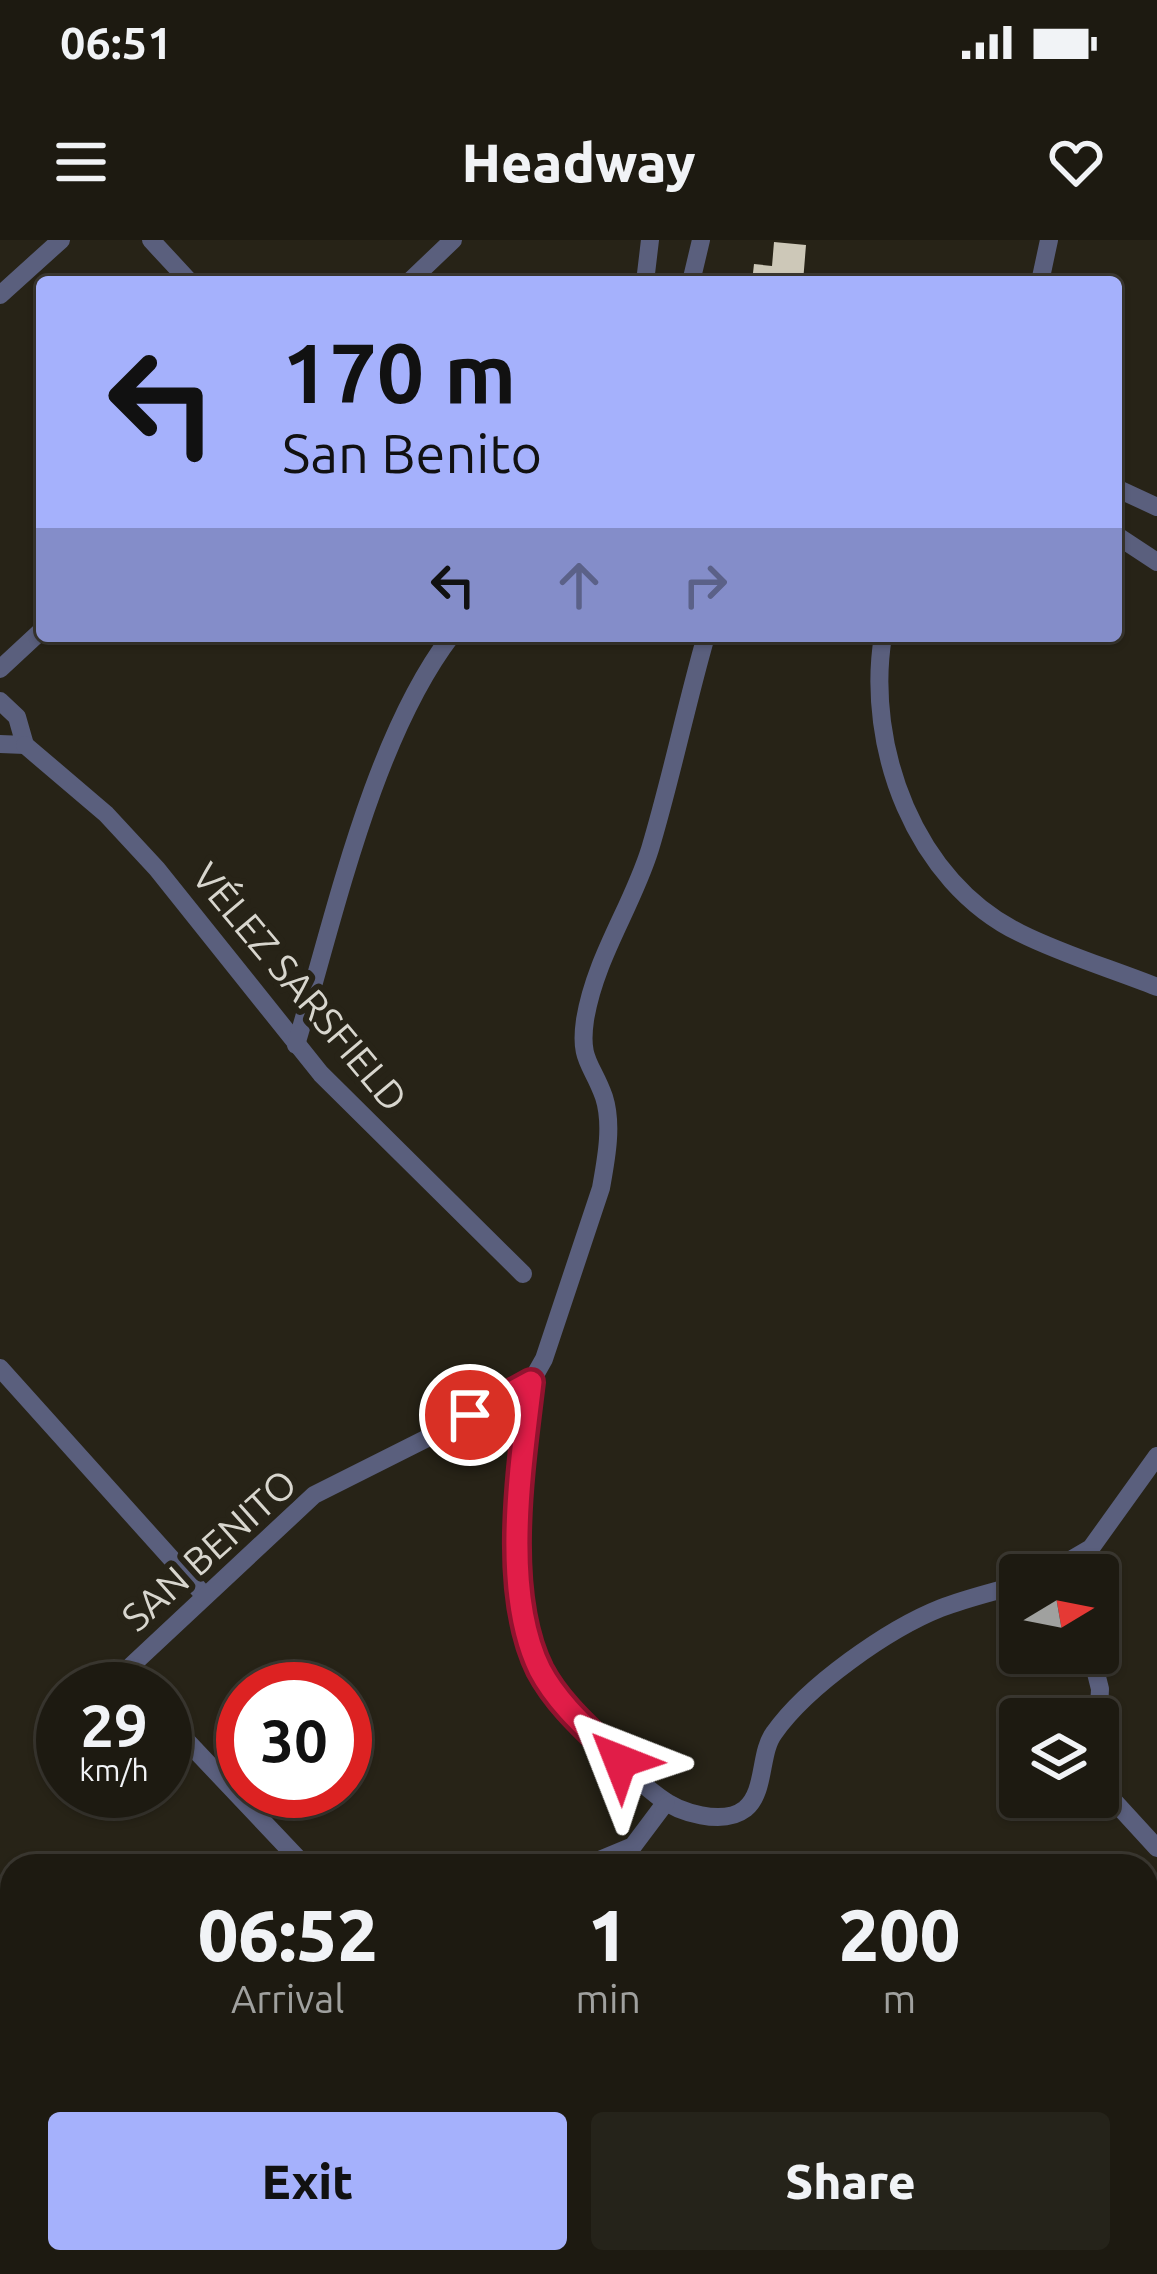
<!DOCTYPE html>
<meta charset="utf-8">
<style>
body{margin:0;font-family:Ubuntu,sans-serif;background:#25231a;color:#f1f3f6;height:100vh;display:flex;flex-direction:column;font-size:45px;white-space:nowrap}
*{box-sizing:border-box;margin:0}
p{font-size:39px;color:#a0a19f}
.icon{flex:none;width:66px;height:66px;fill:none;stroke:currentColor;stroke-width:2;stroke-linecap:round;stroke-linejoin:round}
.map{position:relative;flex:1;overflow:hidden}
.panel{position:absolute;left:0px;top:1614px;width:1158px;height:420px;display:flex;flex-direction:column;background:#1d1a11;border-radius:36px 36px 0 0;box-shadow:0 3px 9px #0004,0 0 0 3px #3b3831}
.panel>*{flex:none}
.banner{position:absolute;left:36px;top:36px;width:1086px;height:366px;border-radius:12px;box-shadow:0 3px 9px #0004,0 0 0 3px #3b3831;background:#a5b1fc;color:#111;overflow:hidden}
.needle{width:78px;rotate:80deg}
.tools{position:absolute;left:999px;top:1314px;display:grid;gap:24px}
.tools a{display:grid;place-items:center;width:120px;height:120px;border-radius:12px;background:#1d1a11;box-shadow:0 3px 9px #0004,0 0 0 3px #3b3831;font-size:60px}
.speed{position:absolute;left:36px;top:1422px;display:flex;gap:24px;font-size:60px;font-weight:700;text-align:center}
.speed>*{display:grid;place-content:center;width:156px;height:156px;border-radius:50%;background:#1d1a11;box-shadow:0 3px 9px #0004,0 0 0 3px #3b3831;line-height:1}
.speed small{font-size:30px;font-weight:400}
.speed .limit{border:18px solid #d22;background:#fff;color:#111}
.pin{position:absolute;display:grid;place-items:center;width:102px;height:102px;color:#fff;margin:-51px;border:6px solid #fff;border-radius:50%;box-shadow:0 3px 12px #0007}
.me{position:absolute;width:132px;margin:-66px;rotate:315deg;stroke-linejoin:round;filter:drop-shadow(0 0 9px #0008)}
.turn{display:flex;align-items:center;gap:42px;height:252px;padding:0 48px;font-size:54px}
.turn .icon{width:156px;height:156px;stroke-width:2.5}
.turn b{display:block;font-size:84px;line-height:102px}
.lanes{display:flex;align-items:center;height:114px;padding:0 48px;background:#0003;justify-content:center;gap:60px;direction:ltr}
.lanes .off{opacity:.35}
.eta{display:flex;justify-content:space-evenly;align-items:center;height:204px;text-align:center}
.eta b{font-size:72px;font-weight:800;line-height:84px}
.primary-button{display:flex;gap:24px;margin-top:auto;padding:24px 48px}
.primary-button a{flex:1;height:138px;border-radius:12px;background:#a5b1fc;color:#111;font-size:48px;font-weight:800;line-height:138px;text-align:center}
.primary-button a+a{background:#25231a;color:#f1f3f6}
.status{display:flex;justify-content:space-between;align-items:center;height:84px;padding:0 60px;background:#1d1a11;direction:ltr}
.status svg{height:33px;fill:currentColor}
header{display:flex;justify-content:space-between;align-items:center;height:156px;padding:0 48px;background:#1d1a11;font-size:54px;font-weight:800}
.map>svg:first-child{display:block}
</style>
<div class="status"><b>06:51</b><svg viewBox="0 0 49 12"><path d="M0 12V9h3v3zM5 12V6h3v6zM10 12V3h3v9zM15 12V0h3v12zM26 1h20v11H26zM47 4h2v5h-2z"/></svg></div>
<header><svg class="icon" aria-label="menu" viewBox="0 0 24 24"><path d="M4 6h16M4 12h16M4 18h16"/></svg>Headway<svg class="icon" aria-label="heart" viewBox="0 0 24 24"><path d="M12 20l-8-8c-3-5 5-10 8-4 3-6 11-1 8 4z"/></svg></header>
<div class="map">
<svg width="1157" height="2034" viewBox="0 0 1157 2034">
<rect width="100%" height="100%" fill="#272317"/>
<polygon fill="#514003" points="1148,1722 1157,1752 1157,1814 1146,1817"/>
<g fill="#0d0442">
<polygon points="1157,1908 1157,1963 1146,1970 1146,1914"/>
<polygon points="766,2022 1107,2022 1101,2034 763,2034"/>
</g>
<polygon fill="#cdc8b8" points="774,2 806,5 803,42 752,42 754,24 772,26"/>
<g fill="none" stroke-linecap="round" stroke-linejoin="round">
<g stroke="#5a5f7d" stroke-width="18">
<polyline points="151,0 190,42"/>
<polyline points="409,42 453,0"/>
<polyline points="645,42 650,0"/>
<polyline points="691,42 701,0"/>
<polyline points="1040,42 1049,0"/>
<polyline points="0,55 61,0"/>
<polyline points="1116,248 1157,267"/>
<polyline points="1116,295 1157,322"/>
<path d="M706,396C686,466 671,539 650,609C632,667 595,718 585,780C579,821 592,823 604,857C613,885 606,920 601,948L544,1119L531,1142C521,1226 500,1353 541,1431C564,1475 620,1527 659,1557C679,1573 723,1586 745,1569C766,1552 759,1513 774,1493C807,1446 888,1389 941,1368C967,1358 994,1352 1020,1344"/>
<path d="M883,396C865,507 915,642 1020,693C1064,715 1112,729 1157,747"/>
<polyline points="0,429 42,390"/>
<polyline points="0,461 17,477 25,505 0,504"/>
<polyline points="25,505 106,574 157,629 321,834 523,1034"/>
<path d="M296,805C334,679 372,500 451,396"/>
<polyline points="0,1128 204,1355"/>
<polyline points="1045,1335 1091,1308 1157,1216"/>
<polyline points="1091,1413 1100,1449 1098,1487"/>
<polyline points="138,1449 127,1433 132,1425 314,1255 513,1155 531,1142"/>
<polyline points="165,1478 305,1626"/>
<polyline points="1098,1529 1113,1560 1157,1608"/>
<polyline points="585,1626 633,1606 666,1562"/>
<polyline points="0,1851 12,1830"/>
<polyline points="0,1978 12,1983"/>
<polyline points="90,2022 114,2034"/>
<polyline points="501,2022 506,2034"/>
<polyline points="671,2022 686,2028 699,2022"/>
<polyline points="472,2034 475,2022"/>
</g>
</g>
<g fill="none" stroke-linecap="round" stroke-linejoin="round">
<defs>
<path id="route" d="M470,1175L531,1142C521,1226 501,1351 540,1430C559,1466 592,1493 620,1521"/>
</defs>
<use href="#route" stroke="#92132f" stroke-width="30"/>
<use href="#route" stroke="#e11d48" stroke-width="21"/>
</g>
<g text-anchor="middle" stroke-width="12" stroke-linejoin="round" paint-order="stroke">
<g font-size="39" fill="#d8d6ce" stroke="#272317">
<text transform="translate(300 747) rotate(50)" y="14">VÉLEZ SARSFIELD</text>
<text transform="translate(209 1310) rotate(-42)" y="14">SAN BENITO</text>
</g>
</g>
</svg>
<div class="tools">
<a><svg class="needle" viewBox="-14 -14 28 28"><path d="M0-13l5 13h-10z" fill="#e53935"/><path d="M0 13l5-13h-10z" fill="#a0a19f"/></svg></a>
<a><svg class="icon" aria-label="layers" viewBox="0 0 24 24"><path d="M12 4l9 5-9 5-9-5zM3 14l9 5 9-5"/></svg></a>
</div>
<div class="speed"><div>29<small>km/h</small></div><div class="limit">30</div></div>
<div class="pin" style="left:470px;top:1175px;background:#d93025"><svg class="icon" aria-label="arrive" viewBox="0 0 24 24"><path d="M6 21V4h12l-3 4 3 4H6"/></svg></div>
<svg class="me" style="left:620px;top:1521px" viewBox="-20 -20 40 40"><path d="M0-17L14 15 0 8-14 15z" fill="#e11d48" stroke="#fff" stroke-width="4"/></svg>
<div class="banner">
<div class="turn"><svg class="icon" aria-label="left" viewBox="0 0 24 24"><path d="M17 20v-9H6M10 6l-5 5 5 5"/></svg><div><b>170 m</b>San Benito</div></div>
<div class="lanes"><svg class="icon" aria-label="left" viewBox="0 0 24 24"><path d="M17 20v-9H6M10 6l-5 5 5 5"/></svg><svg class="icon off" aria-label="ahead" viewBox="0 0 24 24"><path d="M12 20V5M6 11l6-6 6 6"/></svg><svg class="icon off" aria-label="right" viewBox="0 0 24 24"><path d="M7 20v-9h11M14 6l5 5-5 5"/></svg></div>
</div>
<section class="panel">
<div class="eta">
<div><b>06:52</b><p>Arrival</p></div>
<div><b>1</b><p>min</p></div>
<div><b>200</b><p>m</p></div>
</div>
<div class="primary-button"><a>Exit</a><a>Share</a></div>
</section>
</div>
